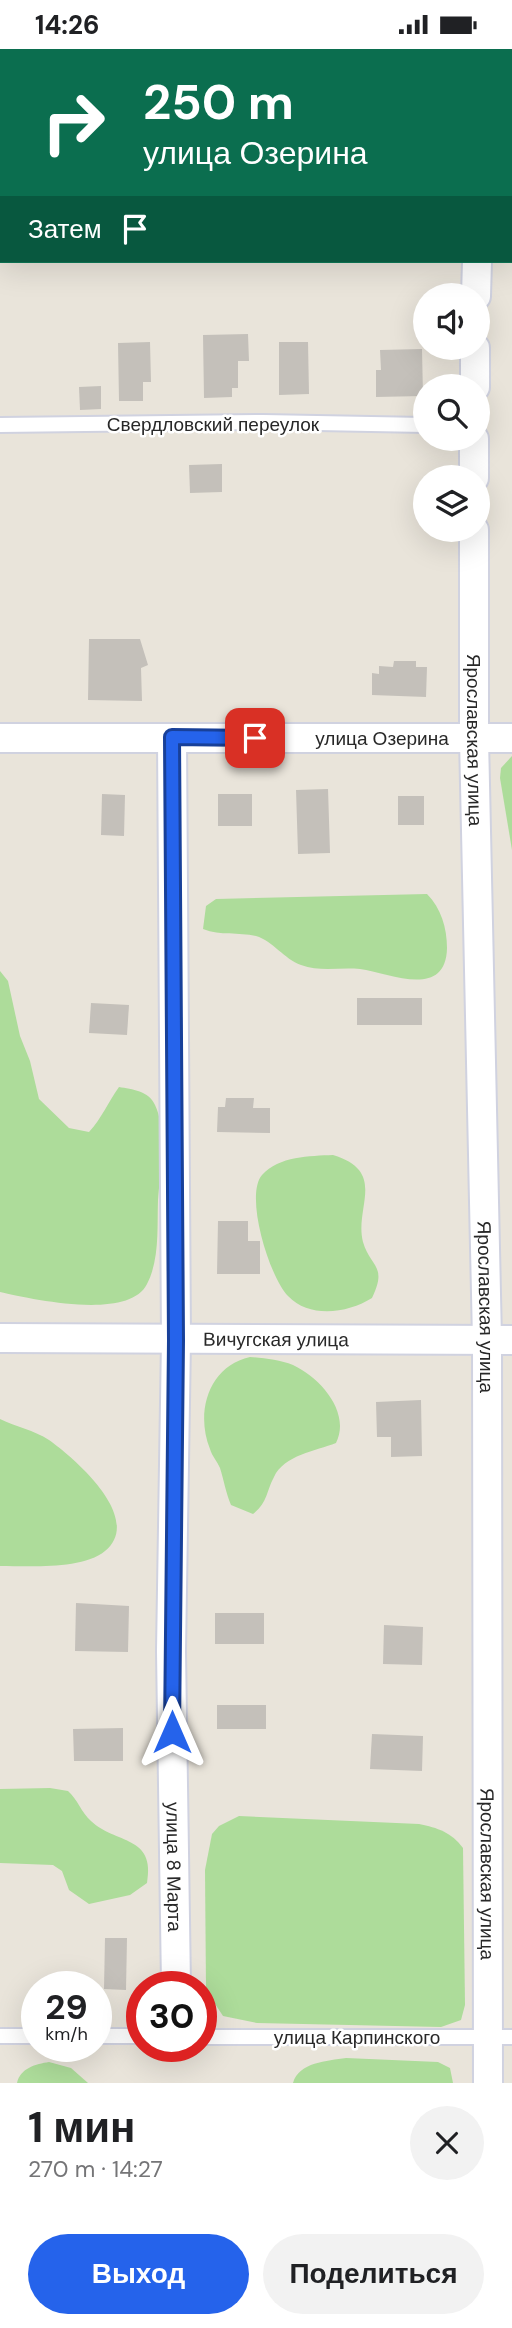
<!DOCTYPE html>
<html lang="ru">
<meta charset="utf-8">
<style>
body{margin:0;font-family:"DM Sans",sans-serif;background:#f2f2f2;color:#202124;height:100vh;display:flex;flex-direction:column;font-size:26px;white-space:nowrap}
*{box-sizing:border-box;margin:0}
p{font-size:23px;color:#757577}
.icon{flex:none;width:38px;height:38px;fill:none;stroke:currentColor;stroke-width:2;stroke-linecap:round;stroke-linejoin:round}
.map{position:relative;height:2034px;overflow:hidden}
.sheet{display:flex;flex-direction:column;background:#fff;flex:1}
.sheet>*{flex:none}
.guide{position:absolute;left:0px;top:0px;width:513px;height:214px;box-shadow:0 7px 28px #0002;background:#0b6e4f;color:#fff;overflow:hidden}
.controls{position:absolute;left:413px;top:234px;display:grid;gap:14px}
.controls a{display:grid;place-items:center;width:77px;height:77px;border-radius:50%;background:#fff;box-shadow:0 7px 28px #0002;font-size:35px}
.speed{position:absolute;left:21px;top:1922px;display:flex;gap:14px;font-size:35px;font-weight:700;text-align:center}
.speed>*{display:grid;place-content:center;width:91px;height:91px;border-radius:50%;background:#fff;box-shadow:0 7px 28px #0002;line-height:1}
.speed small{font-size:18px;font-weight:400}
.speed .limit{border:10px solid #d22;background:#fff;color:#111}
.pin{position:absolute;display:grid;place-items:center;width:60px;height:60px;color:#fff;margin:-30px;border-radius:14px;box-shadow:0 4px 10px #0006}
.me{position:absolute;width:77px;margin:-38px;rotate:0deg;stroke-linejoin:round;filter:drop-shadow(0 0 5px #0008)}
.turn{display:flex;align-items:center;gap:24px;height:147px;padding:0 28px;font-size:32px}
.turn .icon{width:91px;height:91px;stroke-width:2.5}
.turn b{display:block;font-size:49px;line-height:60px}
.then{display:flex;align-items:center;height:66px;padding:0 28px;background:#0003;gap:14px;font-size:26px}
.round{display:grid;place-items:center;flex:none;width:74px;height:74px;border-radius:37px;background:#f2f2f2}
.overview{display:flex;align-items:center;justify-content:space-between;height:119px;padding:0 28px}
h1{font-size:42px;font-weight:700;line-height:52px}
.cta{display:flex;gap:14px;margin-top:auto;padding:14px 28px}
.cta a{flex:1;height:80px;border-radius:42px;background:#2563eb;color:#fff;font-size:28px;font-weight:700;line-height:80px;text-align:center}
.cta a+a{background:#f2f2f2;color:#202124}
.status{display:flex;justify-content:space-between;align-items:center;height:49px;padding:0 35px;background:#fff;direction:ltr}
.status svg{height:19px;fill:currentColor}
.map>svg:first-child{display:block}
</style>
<div class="status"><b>14:26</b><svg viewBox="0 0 49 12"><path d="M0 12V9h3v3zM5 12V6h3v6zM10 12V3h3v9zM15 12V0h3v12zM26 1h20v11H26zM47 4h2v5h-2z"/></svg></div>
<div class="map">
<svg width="512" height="2034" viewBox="0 0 512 2034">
<rect width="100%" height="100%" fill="#e9e4da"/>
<g fill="#addc9a">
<polygon points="512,707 512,801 500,729 501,719"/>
<path d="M427,845C441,859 447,879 447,899C446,951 389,924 360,920C340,918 320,923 301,916C284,910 273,892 256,887C238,883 221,887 203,880L206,857L216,850Z"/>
<path d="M0,922L8,932L20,987L30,1012L39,1050L69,1079L89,1083C102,1069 108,1053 119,1038C132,1040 149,1042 155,1056C168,1084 160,1121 158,1151C157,1178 160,1210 147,1235C129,1272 31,1250 0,1243Z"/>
<path d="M333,1106C388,1123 354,1158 363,1193C370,1218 388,1216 372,1249C348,1264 310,1270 288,1247C270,1229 244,1147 262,1126C279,1107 310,1107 333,1106Z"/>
<path d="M250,1308C264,1309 280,1311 293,1316C321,1329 351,1364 336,1394C316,1402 284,1406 274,1428C266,1443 268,1453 253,1465L231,1456C226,1444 224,1432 220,1419C217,1412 212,1407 210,1400C195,1363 209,1317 250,1308Z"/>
<path d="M0,1370C16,1378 34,1381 49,1391C73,1408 145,1469 105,1502C82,1521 28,1517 0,1517Z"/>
<path d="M50,1739L68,1742C78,1751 81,1763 91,1772C115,1795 156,1786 147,1834L130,1846L89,1855L69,1841L62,1822L53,1816L0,1814V1740Z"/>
<path d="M239,1767L419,1775C438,1779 451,1783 463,1799L465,1956L461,1971L441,1978L257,1974L223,1967L206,1941L205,1821L212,1785L219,1777Z"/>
<path d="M346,2009L438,2013L450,2019L453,2034H293C299,2013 327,2012 346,2009Z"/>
<path d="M49,2013L71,2019L88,2034H17C20,2019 36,2015 49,2013Z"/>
</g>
<g fill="#c4c0ba">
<polygon points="248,285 249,312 238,312 238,339 232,339 232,348 204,349 203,286"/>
<polygon points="150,293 151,333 143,333 143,352 119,352 118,294"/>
<polygon points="279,293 308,293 309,345 279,346"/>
<polygon points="422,300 423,347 376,348 376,321 381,321 380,301"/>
<polygon points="101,337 101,360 80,361 79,338"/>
<polygon points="222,415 222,443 190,444 189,416"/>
<polygon points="89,590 140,590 148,616 141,619 142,652 88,651"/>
<polygon points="394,612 416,612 416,618 427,618 426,648 372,646 372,624 379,625 379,617 393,618"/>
<polygon points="328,740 330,804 298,805 296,741"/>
<polygon points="102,745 125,746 124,787 101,786"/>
<rect x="218" y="745" width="34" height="32"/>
<rect x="398" y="747" width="26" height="29"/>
<rect x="357" y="949" width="65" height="27"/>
<polygon points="91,954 129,956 127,986 89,984"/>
<polygon points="226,1049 254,1049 253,1059 270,1059 270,1084 217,1083 218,1058 225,1058"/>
<polygon points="218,1172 248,1172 248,1192 260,1192 260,1225 217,1225"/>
<polygon points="421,1351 422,1407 391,1408 391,1388 377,1388 376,1353"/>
<polygon points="76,1554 129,1557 128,1603 75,1602"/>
<rect x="215" y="1564" width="49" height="31"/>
<polygon points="384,1576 423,1578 422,1616 383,1615"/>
<rect x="217" y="1656" width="49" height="24"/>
<polygon points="123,1679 123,1712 74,1712 73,1680"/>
<polygon points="372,1685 423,1687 422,1722 370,1720"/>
<polygon points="105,1889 127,1889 126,1941 104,1940"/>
</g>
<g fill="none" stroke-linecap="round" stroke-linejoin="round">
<defs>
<g id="service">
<polyline points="0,376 263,373 425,376"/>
<polyline points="0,1987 37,1987"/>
<polyline points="96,1987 142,1987"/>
<polyline points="201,1988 512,1988"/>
</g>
<g id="minor">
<polyline points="476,0 476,2"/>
<polyline points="0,121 2,121"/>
<polyline points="511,123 512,123"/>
<polyline points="476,247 477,212"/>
<polyline points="475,338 475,299"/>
<polyline points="474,390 474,429"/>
<path id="s1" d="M474,481V689L487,1291L488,2034"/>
<path id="s2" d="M0,689H512"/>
<path id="s3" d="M172,689L176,1291L171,1602L176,1937"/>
<path id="s4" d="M0,1289L512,1291"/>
</g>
</defs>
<use href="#service" stroke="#d0d2e0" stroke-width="18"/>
<use href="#minor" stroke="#d0d2e0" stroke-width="32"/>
<use href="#service" stroke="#fff" stroke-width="14"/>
<use href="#minor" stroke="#fff" stroke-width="28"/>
</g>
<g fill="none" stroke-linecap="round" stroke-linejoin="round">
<defs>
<polyline id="route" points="172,1683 176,1291 172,688 255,689"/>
</defs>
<use href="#route" stroke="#184099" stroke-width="18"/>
<use href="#route" stroke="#2563eb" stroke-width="12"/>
</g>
<g text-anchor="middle" stroke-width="5" stroke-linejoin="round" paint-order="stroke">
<g font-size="19" fill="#282828" stroke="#fff">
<text x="213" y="382">Свердловский переулок</text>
<text dy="7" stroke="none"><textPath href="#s2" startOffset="382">улица Озерина</textPath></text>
<text dy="7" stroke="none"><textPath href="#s1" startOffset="210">Ярославская улица</textPath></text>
<text dy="7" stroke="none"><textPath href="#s1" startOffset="777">Ярославская улица</textPath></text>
<text dy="7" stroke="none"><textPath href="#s4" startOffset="276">Вичугская улица</textPath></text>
<text dy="7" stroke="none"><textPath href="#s3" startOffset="1129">улица 8 Марта</textPath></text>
<text dy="7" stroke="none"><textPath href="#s1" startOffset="1344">Ярославская улица</textPath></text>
<text x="357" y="1995">улица Карпинского</text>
</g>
</g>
</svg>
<div class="controls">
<a><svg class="icon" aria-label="sound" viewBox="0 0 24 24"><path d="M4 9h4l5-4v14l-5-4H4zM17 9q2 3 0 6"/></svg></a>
<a><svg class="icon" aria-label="search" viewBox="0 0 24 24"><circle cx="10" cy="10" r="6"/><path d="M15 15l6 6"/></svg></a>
<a><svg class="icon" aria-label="layers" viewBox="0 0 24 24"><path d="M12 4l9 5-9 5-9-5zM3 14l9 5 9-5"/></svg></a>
</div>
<div class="speed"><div>29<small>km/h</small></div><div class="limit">30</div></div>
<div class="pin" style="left:255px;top:689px;background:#d93025"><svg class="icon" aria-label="arrive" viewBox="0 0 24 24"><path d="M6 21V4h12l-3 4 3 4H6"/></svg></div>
<svg class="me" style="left:172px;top:1683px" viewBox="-20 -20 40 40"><path d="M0-17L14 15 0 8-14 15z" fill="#2563eb" stroke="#fff" stroke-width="4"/></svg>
<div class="guide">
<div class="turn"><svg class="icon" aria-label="right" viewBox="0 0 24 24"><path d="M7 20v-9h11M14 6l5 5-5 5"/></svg><div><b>250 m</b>улица Озерина</div></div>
<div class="then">Затем<svg class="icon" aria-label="arrive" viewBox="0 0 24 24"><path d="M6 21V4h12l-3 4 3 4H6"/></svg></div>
</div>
</div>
<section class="sheet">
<div class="overview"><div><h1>1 мин</h1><p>270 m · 14:27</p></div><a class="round"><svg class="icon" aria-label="close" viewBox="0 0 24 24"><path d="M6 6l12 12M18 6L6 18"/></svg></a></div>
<div class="cta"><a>Выход</a><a>Поделиться</a></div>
</section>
